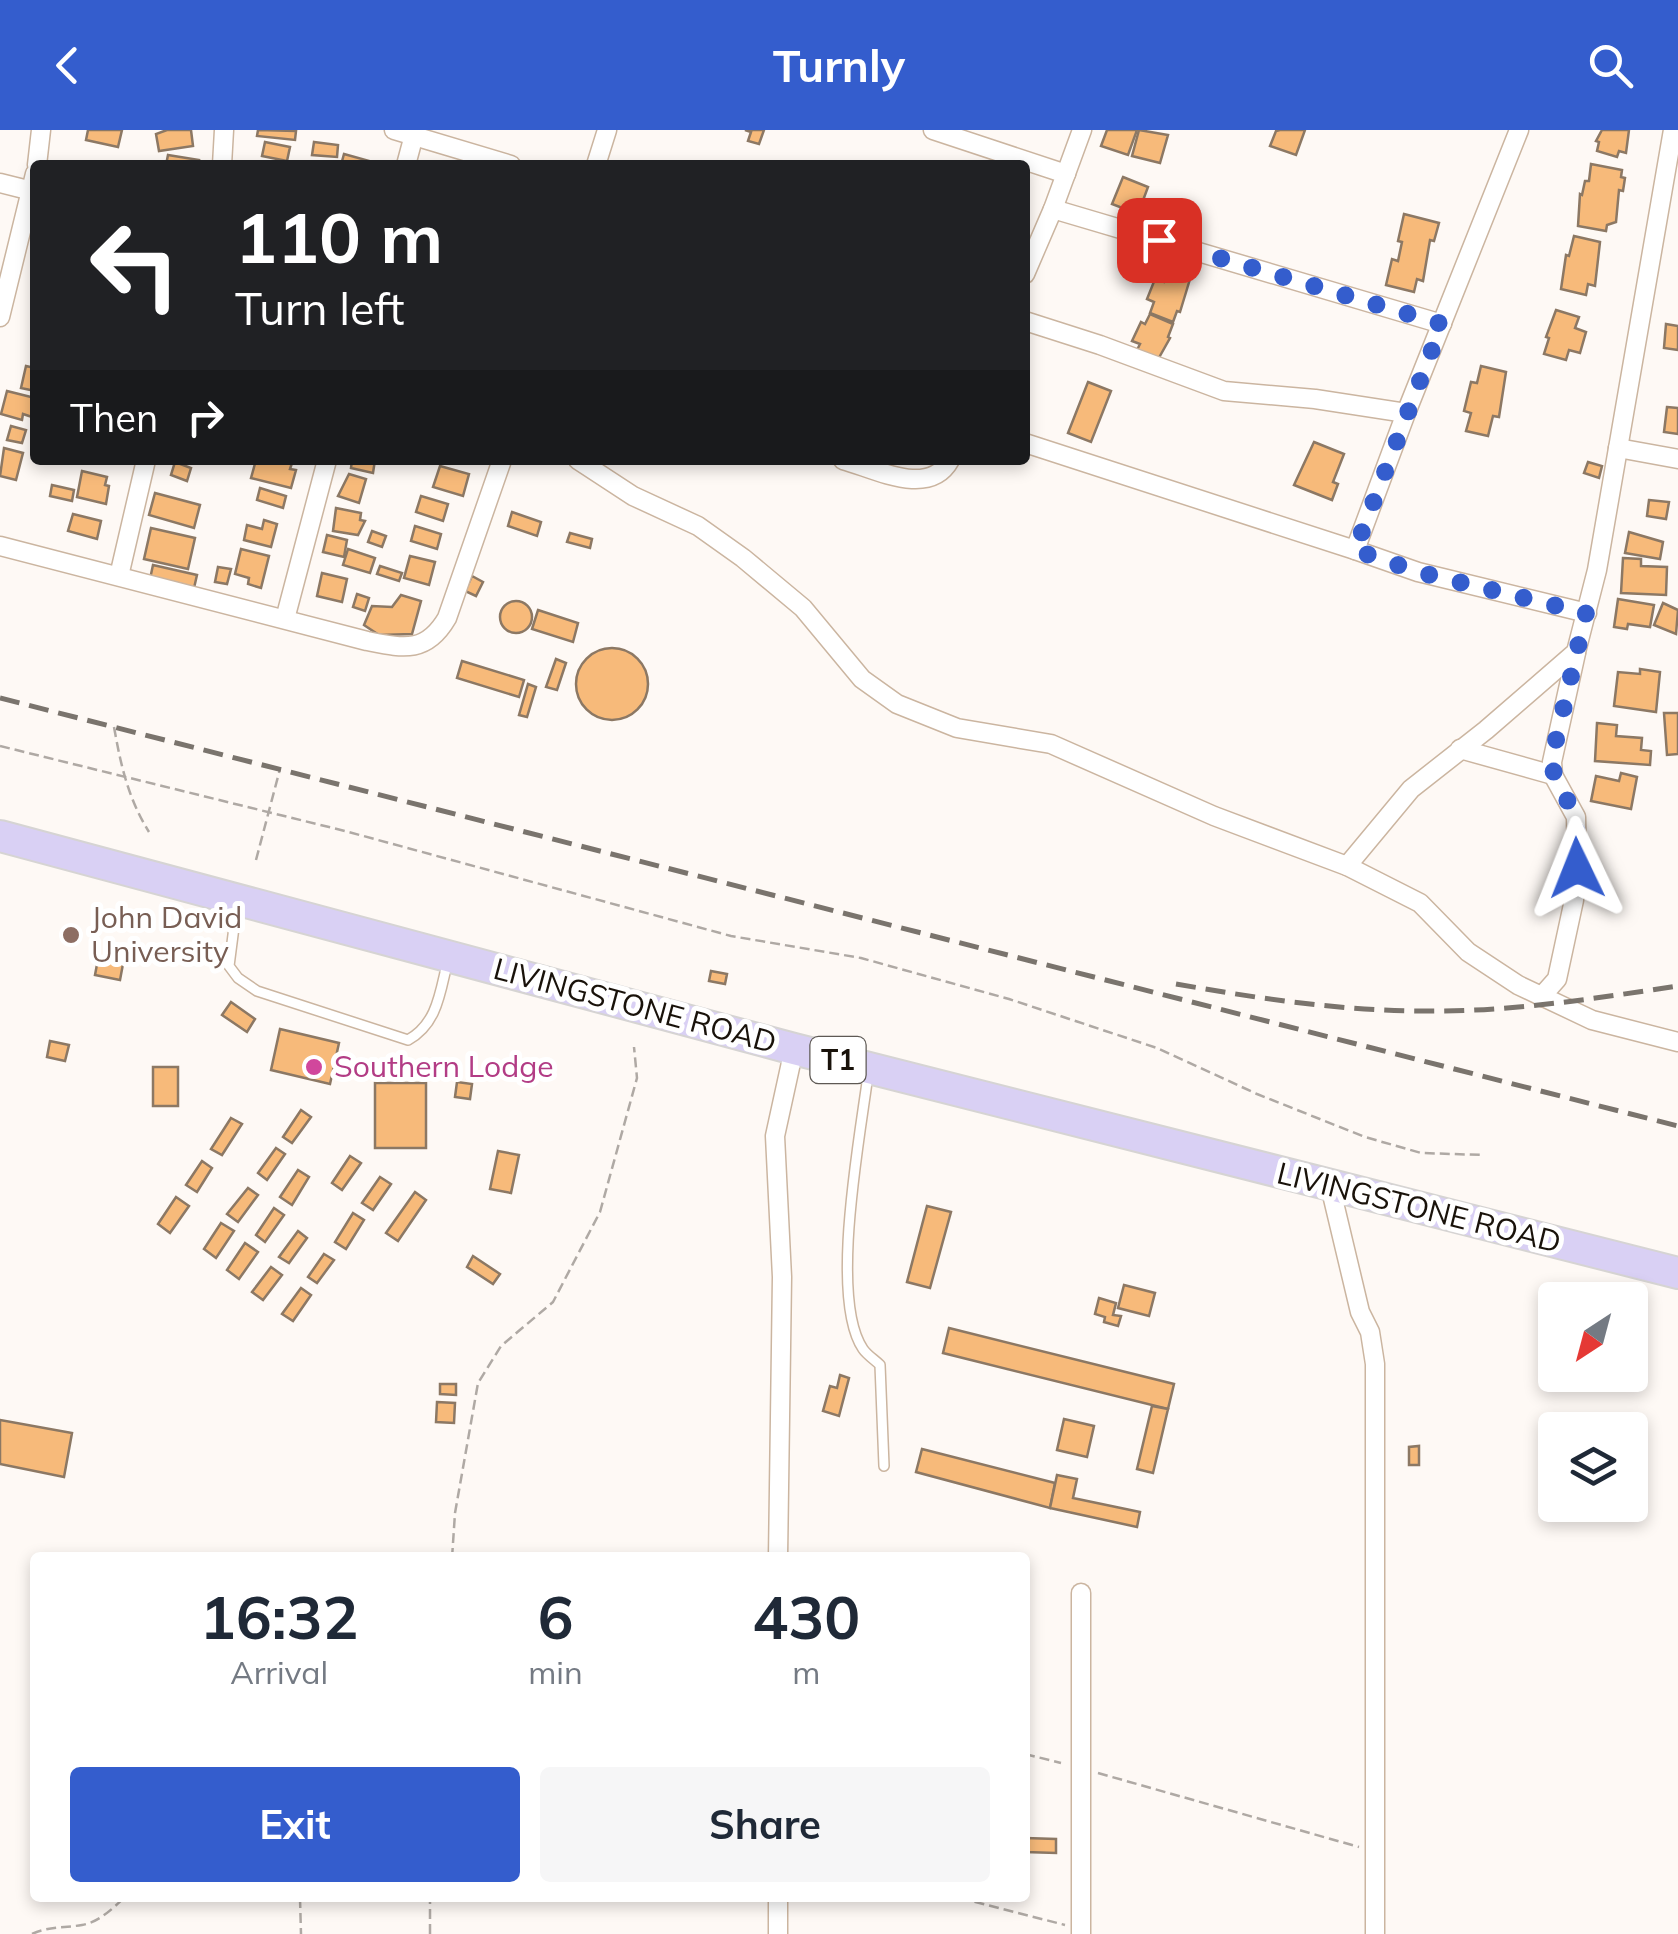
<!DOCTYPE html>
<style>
body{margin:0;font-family:Mulish,sans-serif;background:#f6f6f7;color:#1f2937;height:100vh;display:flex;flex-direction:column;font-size:38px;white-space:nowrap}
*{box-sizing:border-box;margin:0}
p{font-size:32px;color:#747a83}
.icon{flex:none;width:55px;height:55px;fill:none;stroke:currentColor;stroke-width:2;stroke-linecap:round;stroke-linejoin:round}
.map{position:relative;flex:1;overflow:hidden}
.sheet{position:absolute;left:30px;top:1422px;width:1000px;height:350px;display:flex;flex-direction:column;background:#fff;border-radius:10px;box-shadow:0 5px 15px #0003}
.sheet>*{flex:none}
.hud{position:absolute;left:30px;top:30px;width:1000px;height:305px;border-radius:10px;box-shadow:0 5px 15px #0003;background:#202124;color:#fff;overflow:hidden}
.needle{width:65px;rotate:216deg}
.fabs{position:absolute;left:1538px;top:1152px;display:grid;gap:20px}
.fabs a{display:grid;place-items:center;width:110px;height:110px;border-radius:10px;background:#fff;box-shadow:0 5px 15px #0003;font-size:50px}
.pin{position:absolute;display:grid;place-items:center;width:85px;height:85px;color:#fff;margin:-42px;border-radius:20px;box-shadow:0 5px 15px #0006}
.me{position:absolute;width:110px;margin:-55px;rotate:358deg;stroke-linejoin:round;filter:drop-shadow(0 0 8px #0008)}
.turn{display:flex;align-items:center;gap:35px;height:210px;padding:0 40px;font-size:45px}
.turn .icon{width:130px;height:130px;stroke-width:2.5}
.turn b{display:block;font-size:70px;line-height:85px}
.then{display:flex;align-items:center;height:95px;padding:0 40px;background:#0003;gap:20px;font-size:38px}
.eta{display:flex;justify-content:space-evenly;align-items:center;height:170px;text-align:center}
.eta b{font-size:60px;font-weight:700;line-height:70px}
.primary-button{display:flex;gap:20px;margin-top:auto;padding:20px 40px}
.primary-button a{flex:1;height:115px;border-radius:10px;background:#345dcd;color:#fff;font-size:40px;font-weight:700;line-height:115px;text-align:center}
.primary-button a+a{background:#f6f6f7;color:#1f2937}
header{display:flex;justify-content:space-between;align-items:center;height:130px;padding:0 40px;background:#345dcd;color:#fff;font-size:45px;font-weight:700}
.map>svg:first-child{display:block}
</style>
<header><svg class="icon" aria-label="back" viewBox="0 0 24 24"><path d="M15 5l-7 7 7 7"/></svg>Turnly<svg class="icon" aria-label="search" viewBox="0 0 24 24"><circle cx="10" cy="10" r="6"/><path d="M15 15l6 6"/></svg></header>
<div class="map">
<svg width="1678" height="1804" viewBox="0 0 1678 1804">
<rect width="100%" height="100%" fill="#fef9f5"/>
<g fill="#f7ba7a" stroke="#8c7864" stroke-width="2.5">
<polygon points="88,0 122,0 118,17 86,10"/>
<polygon points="167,0 191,0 193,16 159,21 156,4"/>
<polygon points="258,0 296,1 295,10 257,6"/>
<polygon points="745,0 764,0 759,14 748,11 751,2"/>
<polygon points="1107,0 1137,0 1128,25 1101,16"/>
<polygon points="1139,0 1168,5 1160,33 1132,26"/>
<polygon points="1280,0 1305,0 1296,25 1270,16 1276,1"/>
<polygon points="1602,0 1629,0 1626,23 1619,21 1617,27 1597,21 1599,12 1596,11"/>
<polygon points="265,12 290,17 287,31 262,26"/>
<polygon points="314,12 338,15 337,27 312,25"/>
<polygon points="344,24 373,32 372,35 341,35"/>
<polygon points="168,25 199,30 198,35 166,35"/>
<polygon points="1591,34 1622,40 1621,47 1625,48 1623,61 1619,60 1616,92 1607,95 1606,101 1578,96 1580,64 1582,65 1585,51 1589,51"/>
<polygon points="1123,47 1148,57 1138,84 1112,74"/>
<polygon points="1404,84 1439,93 1434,111 1430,110 1423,151 1417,149 1414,162 1386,155 1392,129 1398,131 1402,112 1398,111"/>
<polygon points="1574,106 1600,112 1595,156 1588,154 1586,165 1561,159 1566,125 1569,126"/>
<polygon points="1168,140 1190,149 1180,182 1177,181 1173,192 1150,183 1154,172 1147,169 1155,149 1164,152"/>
<polygon points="1556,180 1579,187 1575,198 1586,202 1580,223 1569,220 1566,230 1544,224 1549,208 1546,207"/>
<polygon points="1150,184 1173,194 1168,207 1170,208 1156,233 1135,224 1140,214 1132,211 1141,192 1145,194"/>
<polygon points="1666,194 1678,196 1678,220 1664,218"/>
<polygon points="26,236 35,238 35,261 21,258"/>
<polygon points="1481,236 1506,242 1499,287 1493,286 1488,306 1466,301 1471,283 1464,281 1471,252 1477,253"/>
<polygon points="1088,252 1111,261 1091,312 1068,303"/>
<polygon points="7,261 35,268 35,288 23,284 22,290 1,284"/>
<polygon points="1667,277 1678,278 1678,304 1664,302"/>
<polygon points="11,296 26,300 22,313 7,310"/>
<polygon points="1314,312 1344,324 1333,352 1338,354 1332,370 1294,355"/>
<polygon points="4,318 23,323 16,350 0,346"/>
<polygon points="256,330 292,333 290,339 296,340 291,358 251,348"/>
<polygon points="352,330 375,330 373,343 351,338"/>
<polygon points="175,332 191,338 187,351 171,345"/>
<polygon points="1588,332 1602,336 1599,348 1584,343"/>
<polygon points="440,336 469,344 463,366 433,357"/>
<polygon points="82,341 107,347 105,355 109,356 106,374 77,367"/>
<polygon points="349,344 366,349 359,373 338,366"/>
<polygon points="52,355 74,360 72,371 50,366"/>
<polygon points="260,358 286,366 283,378 257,370"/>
<polygon points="155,363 200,375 194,398 149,385"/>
<polygon points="421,366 448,374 443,391 416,382"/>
<polygon points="1649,370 1669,372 1666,389 1647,386"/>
<polygon points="336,378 361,383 360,390 365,391 358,405 333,401"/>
<polygon points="512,382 541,392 537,406 508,396"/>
<polygon points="73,384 101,391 97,409 68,401"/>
<polygon points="264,390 277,394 271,417 244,410 247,395 262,399"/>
<polygon points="415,396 441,404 437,419 411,411"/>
<polygon points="151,398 195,408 188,439 144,429"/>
<polygon points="372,401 386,406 382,417 368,412"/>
<polygon points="1629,402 1663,412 1660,429 1625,423"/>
<polygon points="570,403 592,409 590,418 567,412"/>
<polygon points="327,405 347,410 344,427 323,422"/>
<polygon points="241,419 269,426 261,458 248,454 249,448 235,444"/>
<polygon points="348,419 375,428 370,443 343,435"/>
<polygon points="410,426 435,432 429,455 404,448"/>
<polygon points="1623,428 1641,429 1641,436 1667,437 1666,465 1621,463"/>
<polygon points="153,435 197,445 194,458 150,449"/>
<polygon points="380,436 402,443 399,451 377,444"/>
<polygon points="218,437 231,439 227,454 215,452"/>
<polygon points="322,443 347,449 342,472 317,466"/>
<polygon points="472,446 483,452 476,466 465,461"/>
<polygon points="357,464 369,468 365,481 353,477"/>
<polygon points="401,465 421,471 412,504 379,505 364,495 372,476 392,477"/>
<polygon points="1618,469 1654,475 1650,497 1628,494 1627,499 1614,497"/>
<circle cx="516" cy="487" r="16"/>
<polygon points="1663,473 1678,480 1676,504 1654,495"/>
<polygon points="538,480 578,493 573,512 532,499"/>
<circle cx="612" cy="554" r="36"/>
<polygon points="556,529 566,533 557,560 546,557"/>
<polygon points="462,531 524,550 519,567 457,548"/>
<polygon points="1640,539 1660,542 1656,582 1614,576 1618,542 1640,544"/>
<polygon points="528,554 536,557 527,587 519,585"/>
<polygon points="1664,583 1678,583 1678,624 1667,625"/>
<polygon points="1597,593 1617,595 1616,606 1642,608 1641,620 1651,621 1650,635 1595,631"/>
<polygon points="1621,643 1637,647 1631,679 1591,671 1596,646 1619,651"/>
<polygon points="98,829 123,834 120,850 95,845"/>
<polygon points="711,841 727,844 725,854 709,851"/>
<polygon points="231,872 255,889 247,902 222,885"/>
<polygon points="280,899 339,913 330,954 271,940"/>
<polygon points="50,911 69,915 65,931 47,927"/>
<rect x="153" y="937" width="25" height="39"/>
<polygon points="457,952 472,954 470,969 455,967"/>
<rect x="375" y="953" width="51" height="65"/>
<polygon points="301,980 311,987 292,1013 283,1007"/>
<polygon points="231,988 242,994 222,1025 211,1019"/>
<polygon points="276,1018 285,1024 267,1050 258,1043"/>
<polygon points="498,1021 519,1025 511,1063 490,1059"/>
<polygon points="350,1026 361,1033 342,1060 332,1053"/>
<polygon points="202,1031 212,1038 197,1062 186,1055"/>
<polygon points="298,1040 309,1047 292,1075 280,1067"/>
<polygon points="380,1047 391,1054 373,1080 362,1073"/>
<polygon points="248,1058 258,1065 238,1092 227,1084"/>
<polygon points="415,1062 426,1070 398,1111 386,1103"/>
<polygon points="176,1067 189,1076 170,1103 158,1094"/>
<polygon points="927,1076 951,1082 930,1158 907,1152"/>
<polygon points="274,1078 284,1085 265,1112 256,1105"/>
<polygon points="353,1083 364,1090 346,1119 335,1112"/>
<polygon points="221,1093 234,1101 216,1128 204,1119"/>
<polygon points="298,1101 307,1108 289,1133 279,1127"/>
<polygon points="245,1113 258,1122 239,1149 227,1140"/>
<polygon points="324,1124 334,1130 317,1153 308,1147"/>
<polygon points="473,1126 500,1144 493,1154 467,1137"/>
<polygon points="271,1137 282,1145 263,1170 252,1162"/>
<polygon points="1124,1155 1155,1163 1149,1186 1118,1178"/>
<polygon points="301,1158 311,1165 293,1191 282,1184"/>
<polygon points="1099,1168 1116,1173 1113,1185 1121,1186 1118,1196 1104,1192 1105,1187 1095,1184"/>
<polygon points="949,1198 1174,1254 1168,1279 943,1223"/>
<polygon points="840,1245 849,1248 839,1286 823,1281 830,1256 837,1258"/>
<polygon points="440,1254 456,1254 456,1265 440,1264"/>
<polygon points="437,1272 455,1273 454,1293 436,1292"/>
<polygon points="1152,1276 1168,1279 1153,1343 1137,1339"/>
<polygon points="1064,1289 1094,1296 1087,1327 1057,1320"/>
<polygon points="0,1290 72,1303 64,1347 0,1334"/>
<polygon points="1419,1316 1419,1335 1409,1335 1409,1317"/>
<polygon points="922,1319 1055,1353 1050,1378 916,1342"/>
<polygon points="1057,1345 1077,1349 1073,1368 1140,1382 1137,1397 1050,1378"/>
<polygon points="1025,1708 1056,1709 1056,1723 1025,1722"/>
</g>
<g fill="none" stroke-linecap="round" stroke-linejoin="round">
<defs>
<g id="lane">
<path d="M237,774L229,836L238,848L257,861L408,910C437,894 440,863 447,834"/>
<path d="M868,945C860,1007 829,1169 863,1219C867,1225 875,1230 880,1235L884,1336"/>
</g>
<g id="street">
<polyline points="394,0 511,35"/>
<polyline points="933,0 1066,44"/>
<polyline points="37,35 41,0"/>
<polyline points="222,35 224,0"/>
<polyline points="406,35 414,5"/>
<polyline points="596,35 607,0"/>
<polyline points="0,53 32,61"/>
<polyline points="1053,79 1442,194"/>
<polyline points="1025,144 1053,79 1082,0"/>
<polyline points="0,187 35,44"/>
<polyline points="1025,191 1100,215 1224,261 1315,269 1406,283"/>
<polyline points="1025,313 1355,420 1406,283 1519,0"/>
<polyline points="1618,318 1678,329"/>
<polyline points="578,330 633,366 698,396 743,428 803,478 862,549 897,574 957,598 1051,614 1214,686 1347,736 1420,773 1468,822 1518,855 1592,890 1678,912"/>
<path d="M843,330C876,339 929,368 950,330"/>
<path d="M0,416L367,511C403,518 426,524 447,488L502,330"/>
<polyline points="1355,420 1418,442 1587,483"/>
<polyline points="119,446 146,330"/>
<polyline points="285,489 327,330"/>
<polyline points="1460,619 1553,645"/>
<polyline points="1347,736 1411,659 1486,600 1576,522 1597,440 1673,0"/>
<polyline points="1541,867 1557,849 1574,770 1577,738 1576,687 1553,645 1552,632 1576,523"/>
<polyline points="1330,1056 1360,1182 1370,1202 1375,1234 1375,1804"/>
<polyline points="778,1428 782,1147 775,1006 794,919"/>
<polyline points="1081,1463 1081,1804"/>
<polyline points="778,1768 778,1804"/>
</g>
<polyline id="highway" points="0,706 794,919 1678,1143"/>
</defs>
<use href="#lane" stroke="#cbb5a0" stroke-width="12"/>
<use href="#street" stroke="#cbb5a0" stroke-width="21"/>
<use href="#highway" stroke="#d6d4d3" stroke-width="34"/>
<g stroke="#afa9a4" stroke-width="2.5" stroke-dasharray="10 5" stroke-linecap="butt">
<path d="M114,597C121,636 128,668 149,702"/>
<polyline points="0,616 345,701 731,806 861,828 1009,869 1157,918 1257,964 1365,1007 1421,1023 1484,1025"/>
<polyline points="256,730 280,639"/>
<polyline points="452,1428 455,1383 478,1253 501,1216 553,1172 600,1082 637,948 634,917"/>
<polyline points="1025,1624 1061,1633"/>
<polyline points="1098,1643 1359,1717"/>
<polyline points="300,1768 301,1804"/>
<polyline points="960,1768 1065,1795"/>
<path d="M32,1804C50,1796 64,1798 82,1795C99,1792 112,1779 124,1768"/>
<polyline points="430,1804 430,1768"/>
</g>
<use href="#lane" stroke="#fff" stroke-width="9"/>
<use href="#street" stroke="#fff" stroke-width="18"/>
<use href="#highway" stroke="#d9d0f4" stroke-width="30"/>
<g stroke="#7a746d" stroke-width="5" stroke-dasharray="20 10" stroke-linecap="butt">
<polyline points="0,568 1678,996"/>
<path d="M1176,854C1262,869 1348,882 1435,881C1516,881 1598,868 1678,856"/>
</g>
</g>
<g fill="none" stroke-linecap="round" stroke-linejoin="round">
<polyline stroke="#345dcd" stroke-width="18" stroke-dasharray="0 32.4" points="1159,110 1442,194 1355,420 1418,442 1586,483 1552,627 1554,645 1576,687 1577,738"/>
</g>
<circle fill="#8d6e63" stroke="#fff" stroke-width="4" cx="71" cy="805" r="10"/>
<circle fill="#d1479c" stroke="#fff" stroke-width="4" cx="314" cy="937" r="10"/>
<g text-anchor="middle" stroke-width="10" stroke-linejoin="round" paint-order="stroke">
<rect fill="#fff" stroke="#5e5954" stroke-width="2.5" x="810.5" y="907" width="55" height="46" rx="8"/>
<g font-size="28" font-weight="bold" fill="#19120a">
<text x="838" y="940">T1</text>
</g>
<g font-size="30" fill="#785e54" stroke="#fff" text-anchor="start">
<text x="91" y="798">John David<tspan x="91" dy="34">University</tspan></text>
</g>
<g font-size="30" fill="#19120a" stroke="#fff">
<text transform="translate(635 876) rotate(15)" y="10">LIVINGSTONE ROAD</text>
<text transform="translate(1419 1078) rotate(14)" y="10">LIVINGSTONE ROAD</text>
</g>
<g font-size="30" fill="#b23c85" stroke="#fff" text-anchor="start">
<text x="334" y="947">Southern Lodge</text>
</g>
</g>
</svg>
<div class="fabs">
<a><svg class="needle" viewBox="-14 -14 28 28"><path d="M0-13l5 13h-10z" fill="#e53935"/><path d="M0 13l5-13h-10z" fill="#747a83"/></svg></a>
<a><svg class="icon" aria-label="layers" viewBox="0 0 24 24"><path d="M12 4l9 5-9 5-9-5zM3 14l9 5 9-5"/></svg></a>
</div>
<div class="pin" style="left:1159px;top:110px;background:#d93025"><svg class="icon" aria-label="arrive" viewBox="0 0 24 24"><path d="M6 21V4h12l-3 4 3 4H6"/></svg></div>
<svg class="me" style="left:1577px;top:738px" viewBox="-20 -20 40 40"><path d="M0-17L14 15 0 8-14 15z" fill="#345dcd" stroke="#fff" stroke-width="4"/></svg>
<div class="hud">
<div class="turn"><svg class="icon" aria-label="left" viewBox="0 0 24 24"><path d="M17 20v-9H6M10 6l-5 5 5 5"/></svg><div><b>110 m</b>Turn left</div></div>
<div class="then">Then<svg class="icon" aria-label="right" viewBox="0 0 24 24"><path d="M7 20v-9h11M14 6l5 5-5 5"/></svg></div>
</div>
<section class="sheet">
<div class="eta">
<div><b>16:32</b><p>Arrival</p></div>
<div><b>6</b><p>min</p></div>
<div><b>430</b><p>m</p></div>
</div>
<div class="primary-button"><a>Exit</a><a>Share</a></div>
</section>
</div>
